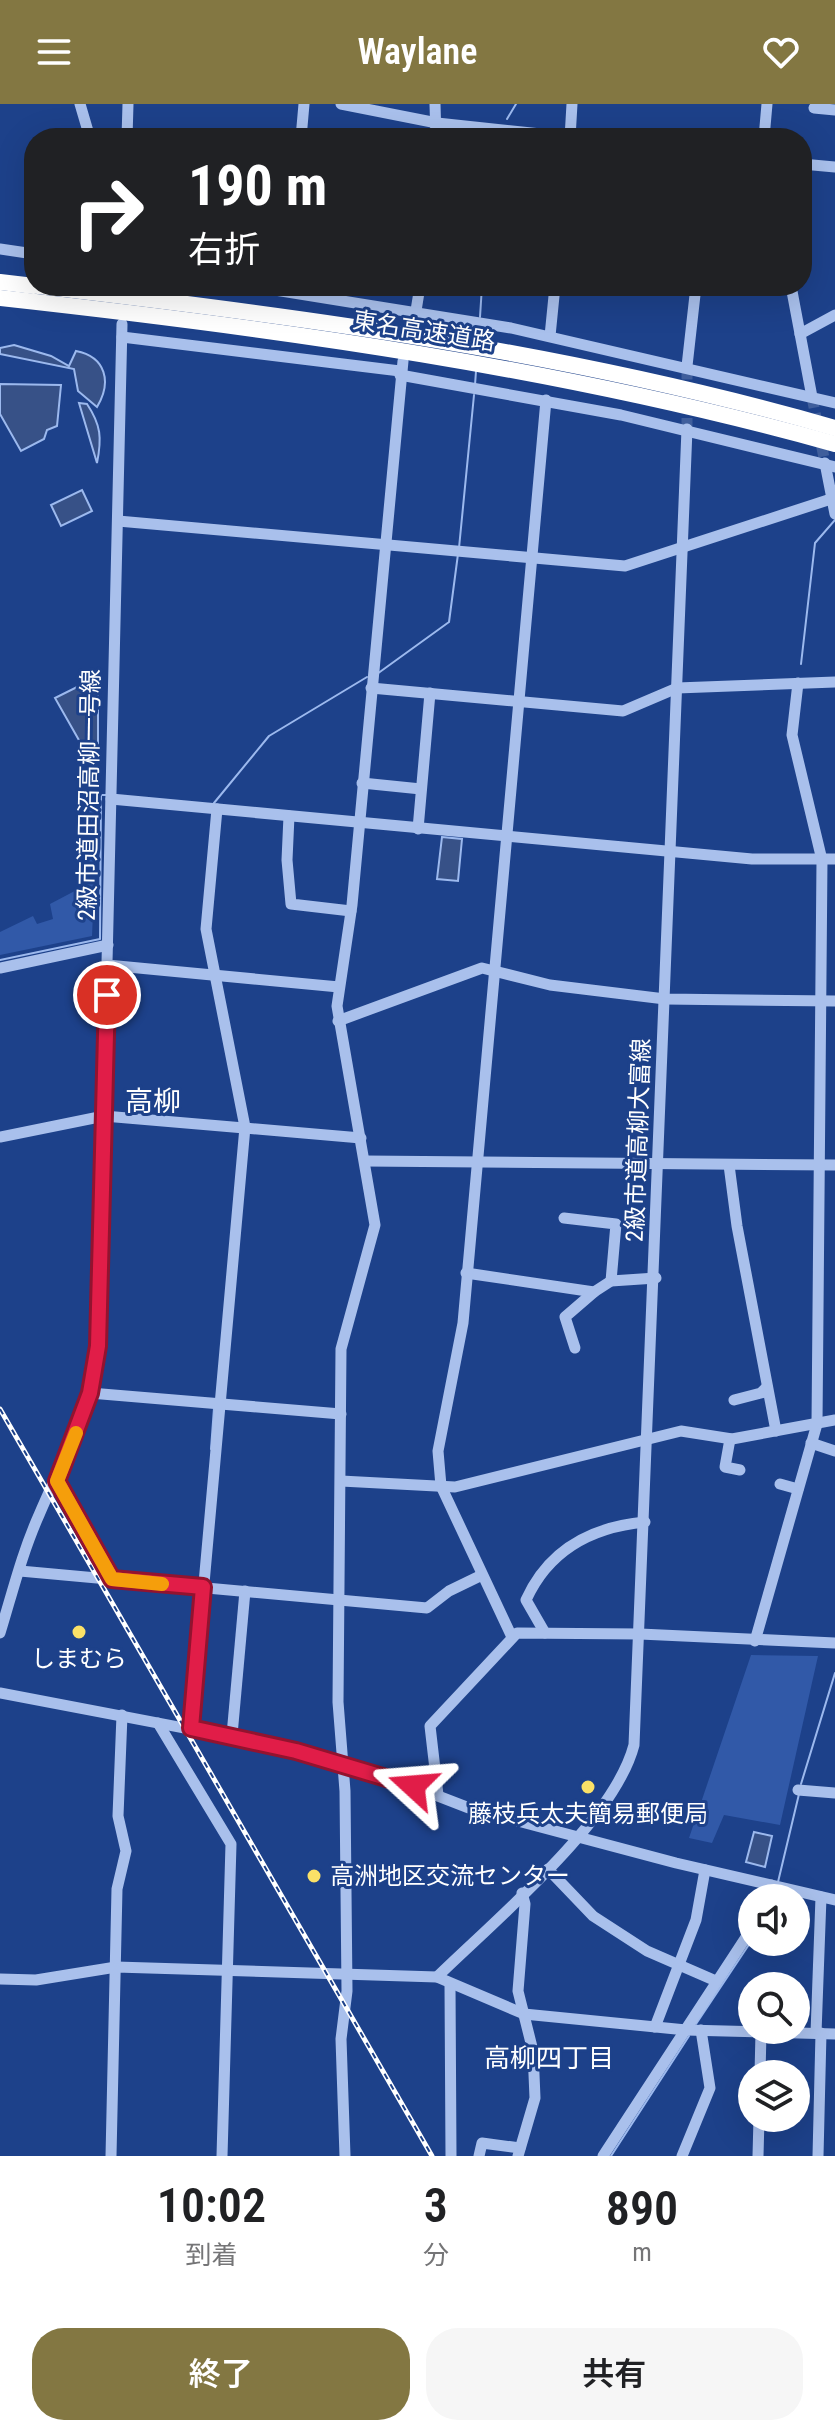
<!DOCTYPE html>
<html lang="ja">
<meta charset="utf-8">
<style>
body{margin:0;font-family:"Roboto Condensed","Noto Sans JP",sans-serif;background:#f6f6f6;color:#202124;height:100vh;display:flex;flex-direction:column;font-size:30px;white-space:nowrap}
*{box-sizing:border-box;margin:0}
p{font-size:26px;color:#757577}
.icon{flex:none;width:44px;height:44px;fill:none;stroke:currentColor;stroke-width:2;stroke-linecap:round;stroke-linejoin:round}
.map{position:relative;height:2052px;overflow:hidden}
.details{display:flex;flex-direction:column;background:#fff;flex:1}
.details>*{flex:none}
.top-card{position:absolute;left:24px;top:24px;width:788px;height:168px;border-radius:32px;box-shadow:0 8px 32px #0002;background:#202124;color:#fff;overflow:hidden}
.tools{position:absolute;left:738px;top:1780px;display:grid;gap:16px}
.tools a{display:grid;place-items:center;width:72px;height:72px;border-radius:50%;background:#fff;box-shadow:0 8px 32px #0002;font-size:40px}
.pin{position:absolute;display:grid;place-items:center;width:68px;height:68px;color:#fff;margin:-34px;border:4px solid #fff;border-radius:50%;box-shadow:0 2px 8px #0007}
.me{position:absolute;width:88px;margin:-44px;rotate:289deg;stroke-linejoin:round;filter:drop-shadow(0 0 6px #0008)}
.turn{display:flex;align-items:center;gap:28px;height:168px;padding:0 32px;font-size:36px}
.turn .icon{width:104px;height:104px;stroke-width:2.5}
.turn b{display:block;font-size:56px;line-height:68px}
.eta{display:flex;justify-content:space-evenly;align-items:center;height:136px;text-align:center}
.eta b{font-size:48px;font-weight:600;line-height:56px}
.button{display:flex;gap:16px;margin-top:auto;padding:16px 32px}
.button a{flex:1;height:92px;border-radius:32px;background:#837742;color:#fff;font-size:32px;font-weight:600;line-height:92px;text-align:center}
.button a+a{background:#f6f6f6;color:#202124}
header{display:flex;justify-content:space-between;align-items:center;height:104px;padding:0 32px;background:#837742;color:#fff;font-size:36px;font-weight:600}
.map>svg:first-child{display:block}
</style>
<header><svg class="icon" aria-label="menu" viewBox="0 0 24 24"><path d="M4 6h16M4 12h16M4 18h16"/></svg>Waylane<svg class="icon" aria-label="heart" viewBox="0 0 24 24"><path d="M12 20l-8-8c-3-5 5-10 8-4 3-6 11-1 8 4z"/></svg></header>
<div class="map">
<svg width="835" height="2052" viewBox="0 0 835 2052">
<rect width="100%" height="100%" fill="#1d418a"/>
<g fill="#3159a8">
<polygon points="90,674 99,674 92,832 0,851 0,828 33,812 37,820 53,815 50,800 88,780"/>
<polygon points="751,1551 818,1552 780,1721 724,1711 712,1739 689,1734"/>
</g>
<g fill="#375187" stroke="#9cb9ee" stroke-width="2">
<path d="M14,241L51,252L69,262L76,247C106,253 112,278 97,303L78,287L74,265L0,250V244Z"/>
<polygon points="0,280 61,281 57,322 47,326 44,335 21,347 0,310"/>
<path d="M79,299L87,300C101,321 102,334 97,359Z"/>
<polygon points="82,386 92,407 61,422 51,401"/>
<polygon points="89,577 98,590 98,646 88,652 55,594"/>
<polygon points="442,733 462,735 458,777 437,775"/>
<polygon points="754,1728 772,1732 765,1763 746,1758"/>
</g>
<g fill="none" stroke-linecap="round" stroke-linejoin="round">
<g stroke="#9cb9ee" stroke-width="2">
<polyline points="507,15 516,0"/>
<polyline points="480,213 482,182"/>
<polyline points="478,237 479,223"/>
<polyline points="475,281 476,267"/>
<polyline points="459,444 474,291"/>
<polyline points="801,560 815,439 835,416"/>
<polyline points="377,570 449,518 458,450"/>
<polyline points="214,699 269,632 367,573"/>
<polyline points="0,856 100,835 101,691 108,691"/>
<polyline points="211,1345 214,1304"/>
<polyline points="801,1680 835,1569"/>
<polyline points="778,1778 799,1690"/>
<polyline points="696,1920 752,1836"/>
<polyline points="611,2052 689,1932"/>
</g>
<g stroke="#3f5e9c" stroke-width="11" stroke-dasharray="11 5.5" stroke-linecap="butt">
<polyline points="812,293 825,359"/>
<polyline points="687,325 687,262"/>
</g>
<g stroke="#a9c0ec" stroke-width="11">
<polyline points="80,0 90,34"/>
<polyline points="341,0 437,19 579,34"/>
<polyline points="435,0 436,34"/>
<polyline points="814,4 835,6"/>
<polyline points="127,34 128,0"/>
<polyline points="301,34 304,0"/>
<polyline points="570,34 572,0"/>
<polyline points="764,34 767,0"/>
<polyline points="802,60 835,63"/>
<polyline points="0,145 34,150"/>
<polyline points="249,182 511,224 835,299"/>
<polyline points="791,182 812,293"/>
<polyline points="414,219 420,182"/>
<polyline points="800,230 835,211"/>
<polyline points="550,232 555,182"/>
<polyline points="122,233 400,267"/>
<polyline points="687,262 696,182"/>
<polyline points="400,271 621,311 835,363"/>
<polyline points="825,359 835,410"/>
<polyline points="118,417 625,462 831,395"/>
<polyline points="371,584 623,607 677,584 835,578"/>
<polyline points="362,679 421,685"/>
<polyline points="111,695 752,755 835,755"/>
<polyline points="289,712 287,756 291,800 351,807"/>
<polyline points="418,725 430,589"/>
<polyline points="107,861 339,883"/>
<polyline points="0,864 108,841"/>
<polyline points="338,917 482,864 550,881 665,895 835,897"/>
<polyline points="0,1033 104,1012 361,1034"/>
<polyline points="365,1057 835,1061"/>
<polyline points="729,1061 737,1122 776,1327"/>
<polyline points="564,1114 616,1120 611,1177"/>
<polyline points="466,1169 594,1188 611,1177 656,1174"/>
<polyline points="575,1244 565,1213 594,1188"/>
<polyline points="90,1289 341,1310"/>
<polyline points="734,1296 761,1289 767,1283"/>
<polyline points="730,1335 725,1363 740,1366"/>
<polyline points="811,1339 835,1347"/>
<polyline points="57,1377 112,1475"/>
<polyline points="341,1377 455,1383 681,1327 732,1335 835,1316"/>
<polyline points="780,1380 798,1385"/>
<polyline points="20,1467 427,1504 449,1487 482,1471"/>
<path d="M0,1529C12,1490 22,1449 39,1411C63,1355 91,1304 98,1242L122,220"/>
<path d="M545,1529L526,1496C549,1445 592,1423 645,1418"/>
<polyline points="511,1531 441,1382 438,1347 463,1219 546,296"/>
<polyline points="755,1537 817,1320 822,756 792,631 798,579"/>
<polyline points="0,1589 273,1641 389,1673 469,1704 676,1759 835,1796"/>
<polyline points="158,1619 231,1740 222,2052"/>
<polyline points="191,1624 245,1023 206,825 217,705"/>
<polyline points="232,1631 245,1487"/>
<polyline points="798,1686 835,1689"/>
<polyline points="438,1691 430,1622 517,1529 640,1530 835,1539"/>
<polyline points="548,1765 593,1812 647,1847 716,1877"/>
<polyline points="766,1794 771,1781"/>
<path d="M437,1873C494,1817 614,1718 634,1641L687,325"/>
<polyline points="0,1875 36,1876 116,1863 437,1873 524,1910 686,1926 835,1930"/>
<polyline points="450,1880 451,2052"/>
<polyline points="655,1923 696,1816 705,1766"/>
<polyline points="816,1929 821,1793"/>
<polyline points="760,1970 761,1928"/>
<polyline points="111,2052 117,1785 126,1747 118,1712 122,1611"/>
<polyline points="345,2052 341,1935 347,1887 345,1687 338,1598 341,1245 375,1121 337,902 352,801 403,257"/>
<polyline points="479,2052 482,2039 520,2044"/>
<polyline points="518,2052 535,1994 533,1947 518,1887 525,1800 522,1789"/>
<polyline points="603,2052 752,1824"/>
<polyline points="682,2052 710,1984 701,1926"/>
<polyline points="758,2052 759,2014"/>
<polyline points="818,2052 821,1929"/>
</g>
<g stroke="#fff" stroke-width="16">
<polyline points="0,178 34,182"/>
<path d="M38,182C307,213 574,249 835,324"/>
<path d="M0,194C281,225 562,264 835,340"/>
</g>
<defs>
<polyline id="rail" points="0,1305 432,2052"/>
</defs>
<use href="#rail" stroke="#fff" stroke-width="5"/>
<use href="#rail" stroke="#1d418a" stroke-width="2" stroke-dasharray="6" stroke-linecap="butt"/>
</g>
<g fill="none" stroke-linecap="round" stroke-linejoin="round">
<defs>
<polyline id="route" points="107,891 98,1242 90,1289 57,1377 112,1475 203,1483 191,1624 296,1647 413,1682"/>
</defs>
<use href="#route" stroke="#92132f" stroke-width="20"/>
<use href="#route" stroke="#e11d48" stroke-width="14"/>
<polyline stroke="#f59e0b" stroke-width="14" points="76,1329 57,1377 112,1475 162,1480"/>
</g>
<g fill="#fbe167" stroke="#1d418a" stroke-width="3">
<circle cx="79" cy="1528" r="8"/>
<circle cx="588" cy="1683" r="8"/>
<circle cx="314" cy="1772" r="8"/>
</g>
<g text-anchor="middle" stroke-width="6" stroke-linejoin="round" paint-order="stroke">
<g font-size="24" fill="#fff" stroke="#1d418a">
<text transform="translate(424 227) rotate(9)" y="8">東名高速道路</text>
<text transform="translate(89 691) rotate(-89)" y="8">2級市道田沼高柳一号線</text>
<text transform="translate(638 1036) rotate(-88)" y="8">2級市道高柳大富線</text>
</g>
<g font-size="24" fill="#fff" stroke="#1d418a">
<text x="79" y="1563">しまむら</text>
<text x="588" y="1718">藤枝兵太夫簡易郵便局</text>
<text x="330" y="1780" text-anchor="start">高洲地区交流センター</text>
</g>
<g font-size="26" fill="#fff" stroke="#1d418a">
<text x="549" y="1963">高柳四丁目</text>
</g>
<g font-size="28" fill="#fff" stroke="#1d418a">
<text x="153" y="1007">高柳</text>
</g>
</g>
</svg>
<div class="tools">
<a><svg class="icon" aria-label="sound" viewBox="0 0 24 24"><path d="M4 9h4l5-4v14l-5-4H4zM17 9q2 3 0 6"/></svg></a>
<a><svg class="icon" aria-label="search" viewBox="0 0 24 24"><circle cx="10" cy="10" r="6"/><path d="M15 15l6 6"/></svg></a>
<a><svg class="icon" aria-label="layers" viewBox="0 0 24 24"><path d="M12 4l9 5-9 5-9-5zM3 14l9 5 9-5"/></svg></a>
</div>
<div class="pin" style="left:107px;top:891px;background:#d93025"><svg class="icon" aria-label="arrive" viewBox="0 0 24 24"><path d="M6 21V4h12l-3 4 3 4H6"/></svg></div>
<svg class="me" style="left:413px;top:1682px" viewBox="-20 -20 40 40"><path d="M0-17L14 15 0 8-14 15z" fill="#e11d48" stroke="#fff" stroke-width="4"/></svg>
<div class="top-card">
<div class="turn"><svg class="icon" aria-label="right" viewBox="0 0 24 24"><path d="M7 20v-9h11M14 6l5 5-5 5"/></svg><div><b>190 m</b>右折</div></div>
</div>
</div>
<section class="details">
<div class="eta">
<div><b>10:02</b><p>到着</p></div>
<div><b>3</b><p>分</p></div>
<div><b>890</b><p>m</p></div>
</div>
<div class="button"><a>終了</a><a>共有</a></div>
</section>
